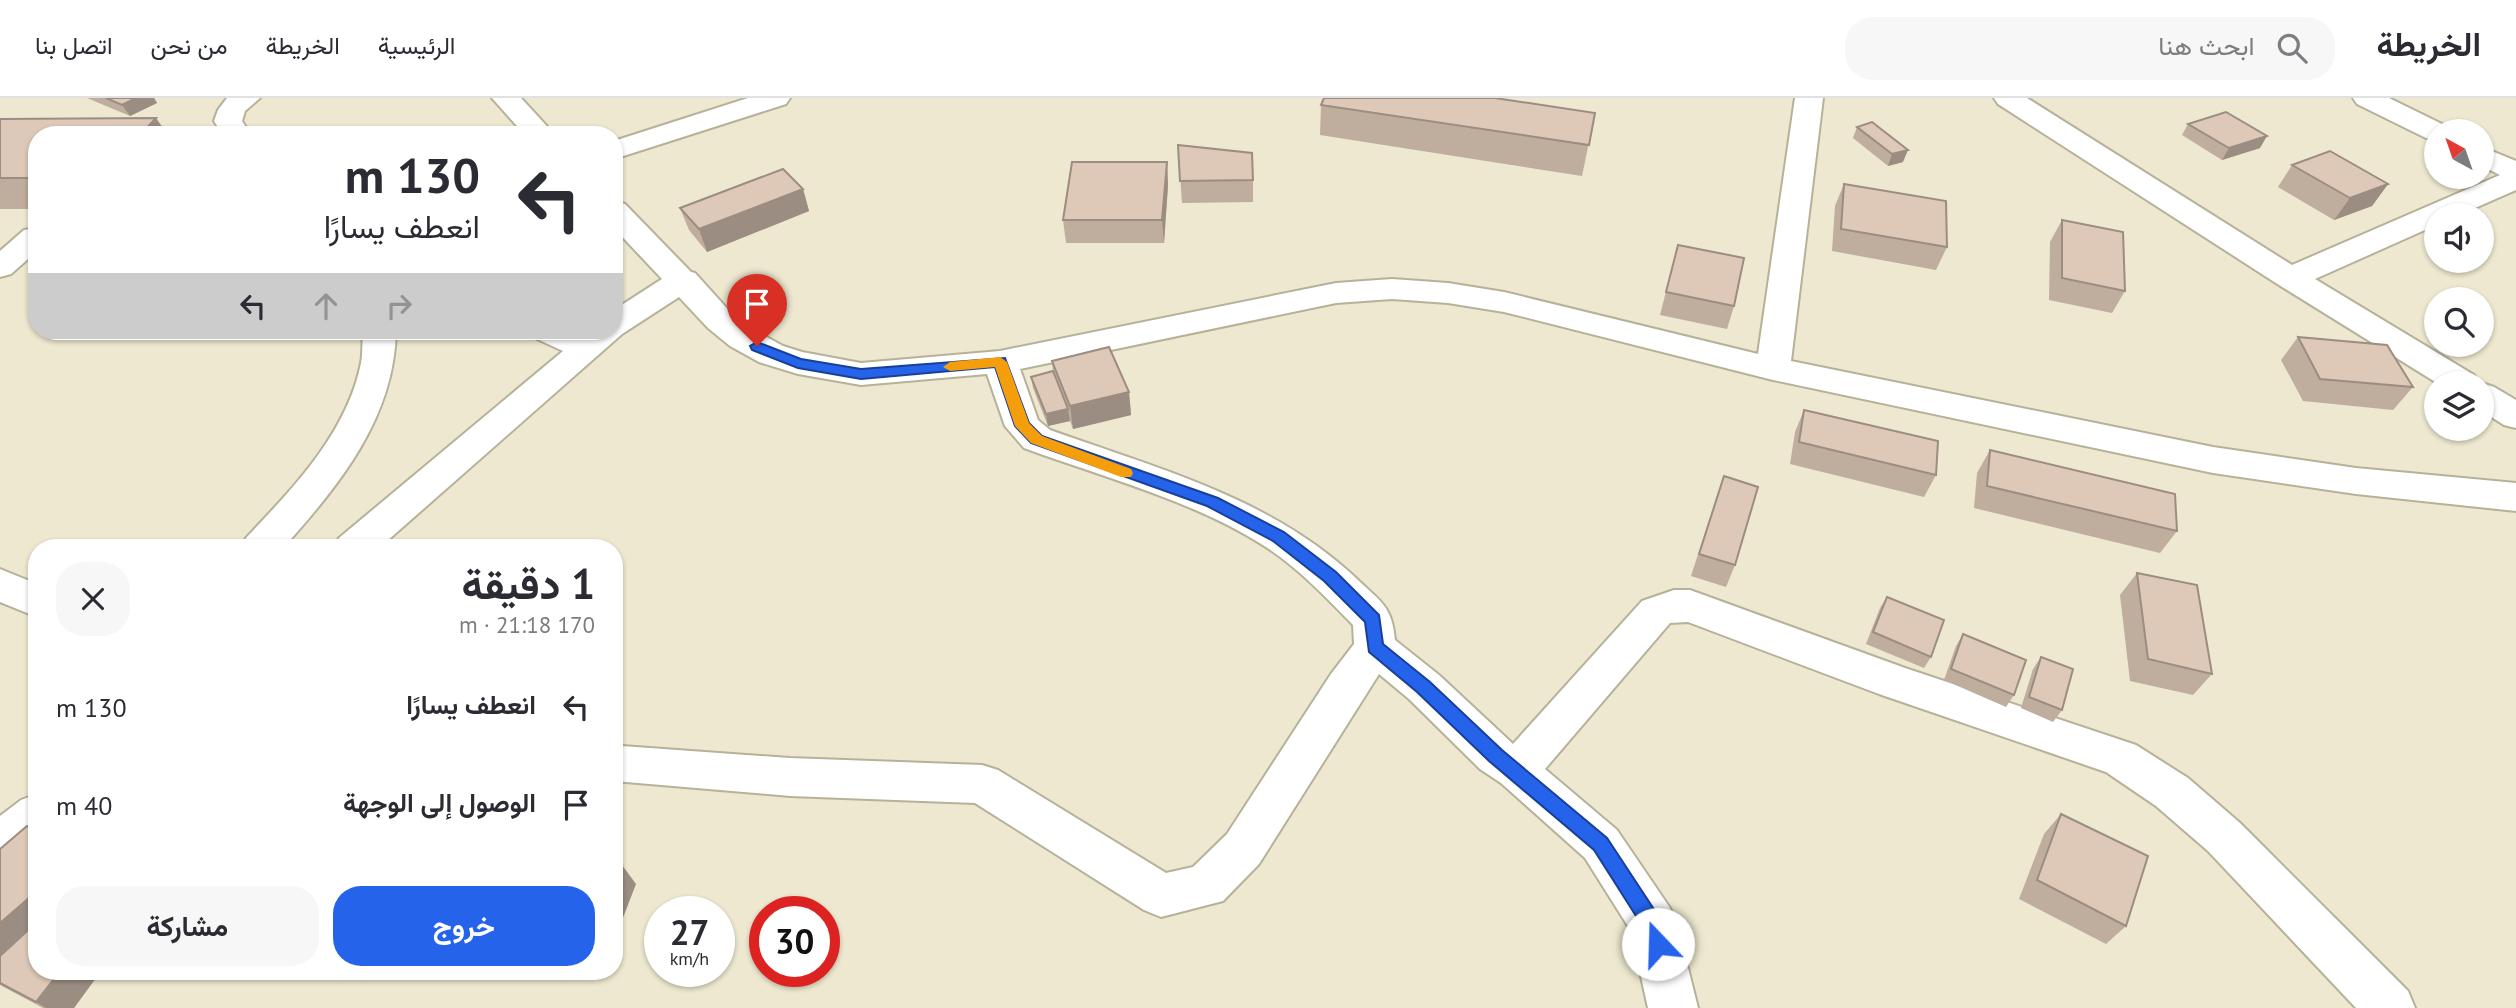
<!DOCTYPE html>
<html lang="ar">
<meta charset="utf-8">
<style>
body{margin:0;font-family:"PT Sans",Vazirmatn,sans-serif;background:#f7f7f7;color:#2b2b33;direction:rtl;height:100vh;display:flex;flex-direction:column;font-size:26px;white-space:nowrap}
*{box-sizing:border-box;margin:0}
p{font-size:23px;color:#7c7c81}
.icon{flex:none;width:38px;height:38px;fill:none;stroke:currentColor;stroke-width:2;stroke-linecap:round;stroke-linejoin:round}
.map{position:relative;flex:1;overflow:hidden;direction:ltr}
.sheet{position:absolute;left:28px;top:441px;width:595px;height:441px;display:flex;flex-direction:column;background:#fff;border-radius:28px;box-shadow:0 2px 5px #0004;direction:rtl}
.sheet>*{flex:none}
.top-card{position:absolute;left:28px;top:28px;width:595px;height:214px;border-radius:28px;box-shadow:0 2px 5px #0004;direction:rtl;background:#fff;color:#2b2b33;overflow:hidden}
.needle{width:46px;rotate:320deg}
.buttons{position:absolute;left:2424px;top:21px;display:grid;gap:14px}
.buttons a{display:grid;place-items:center;width:70px;height:70px;border-radius:50%;background:#fff;box-shadow:0 2px 5px #0004;font-size:35px}
.speed{position:absolute;left:644px;top:798px;display:flex;gap:14px;font-size:35px;font-weight:700;text-align:center}
.speed>*{display:grid;place-content:center;width:91px;height:91px;border-radius:50%;background:#fff;box-shadow:0 2px 5px #0004;line-height:1}
.speed small{font-size:18px;font-weight:400}
.speed .limit{border:10px solid #d22;background:#fff;color:#111}
.pin{position:absolute;display:grid;place-items:center;width:60px;height:60px;color:#fff;margin:-72px -30px;border-radius:50% 50% 50% 0;rotate:-45deg;box-shadow:0 0 7px #0007}
.pin .icon{rotate:45deg}
.me{position:absolute;width:77px;margin:-38px;rotate:339deg;stroke-linejoin:round;filter:drop-shadow(0 0 5px #0008)}
.turn{display:flex;align-items:center;gap:24px;height:147px;padding:0 28px;font-size:32px}
.turn .icon{width:91px;height:91px;stroke-width:2.5}
.turn b{display:block;font-size:49px;line-height:60px}
.lanes{display:flex;align-items:center;height:66px;padding:0 28px;background:#0003;justify-content:center;gap:35px;direction:ltr}
.lanes .off{opacity:.35}
.round{display:grid;place-items:center;flex:none;width:74px;height:74px;border-radius:28px;background:#f7f7f7}
.head{display:flex;align-items:center;justify-content:space-between;height:119px;padding:0 28px}
h1{font-size:42px;font-weight:700;line-height:52px}
.action{display:flex;gap:14px;margin-top:auto;padding:14px 28px}
.action a{flex:1;height:80px;border-radius:28px;background:#2563eb;color:#fff;font-size:28px;font-weight:700;line-height:80px;text-align:center}
.action a+a{background:#f7f7f7;color:#2b2b33}
ul{padding:0;list-style:none}
li{display:flex;align-items:center;gap:21px;height:98px;padding:0 28px}
li div{flex:1}
li b{display:block;font-size:26px}
li em{font-style:normal}
header{display:flex;align-items:center;gap:42px;box-sizing:border-box;height:98px;padding:0 35px;background:#fff;border-bottom:2px solid #e1e1e2}
header strong{font-size:33px}
nav{display:flex;gap:38px;margin-inline-start:auto;font-size:24px}
.search{width:490px;height:63px;background:#f7f7f7;display:flex;align-items:center;gap:18px;box-sizing:border-box;padding:0 24px;border-radius:28px;color:#7c7c81;font-size:26px}
.map>svg:first-child{display:block}
</style>
<header>
<strong>الخريطة</strong>
<div class="search"><svg class="icon" aria-label="search" viewBox="0 0 24 24"><circle cx="10" cy="10" r="6"/><path d="M15 15l6 6"/></svg>ابحث هنا</div>
<nav><a>الرئيسية</a><a>الخريطة</a><a>من نحن</a><a>اتصل بنا</a></nav>
</header>
<div class="map">
<svg width="2516" height="910" viewBox="0 0 2516 910">
<rect width="100%" height="100%" fill="#ede8cf"/>
<g fill="none" stroke-linecap="round" stroke-linejoin="round">
<defs>
<g id="minor">
<polygon points="227,0 260,0 245,13 242,23 251,37 223,37 214,23 218,12"/>
<polygon points="492,0 521,0 555,37 525,37"/>
<polygon points="748,0 790,0 786,6 614,61 614,43"/>
<path d="M1795,0H1823L1791,263L2213,349L2356,370L2516,385V413L2356,396L2213,375L1773,282L1504,214L1448,205L1392,201L1336,205L1020,271L1038,322L1050,332C1159,371 1272,400 1358,482C1381,504 1392,508 1395,542L1439,577L1513,646L1642,503L1674,492H1690L1905,570L2136,647L2188,680L2240,725L2408,893L2415,910H2356L2208,753L2156,708L2106,674L1879,596L1688,524L1670,525L1545,671L1617,732L1670,810L1677,826L1698,910H1648L1631,833L1585,760L1501,685L1480,671L1409,601L1379,576L1259,766L1223,803L1161,819L1144,812L975,705L790,698L614,683V645L622,648L790,660L982,667L998,672L1166,775L1193,769L1227,736L1331,576L1354,546L1353,527C1326,499 1298,470 1266,449C1195,403 1103,379 1024,350L1005,328L987,276L861,287L798,276L759,264L730,248L708,230L679,199L622,236L379,450H334L339,440L563,253L537,241L533,233H576L583,236L588,233H614V212L662,181L614,130V103L625,106L691,174L695,175L732,216L754,232L783,248L802,254L861,265L1000,253L1336,185L1392,181L1448,185L1504,194L1758,256Z"/>
<polygon points="1994,0 2027,0 2292,167 2500,77 2482,68 2482,49 2516,63 2516,92 2459,117 2436,117 2436,127 2315,181 2474,277 2479,285 2437,285 2279,187 1998,6"/>
<polygon points="2353,0 2389,0 2446,28 2450,33 2436,33 2436,42 2426,40 2357,6"/>
<polygon points="37,130 37,153 11,176 0,179 0,153 24,132"/>
<path d="M363,233H396C394,321 339,387 283,450H241L246,440C294,389 347,335 361,265C363,255 362,243 363,233Z"/>
<polygon points="2482,285 2494,289 2516,302 2516,330 2504,327 2482,313"/>
<polygon points="0,471 37,486 37,519 0,504"/>
<polygon points="37,696 37,743 16,759 0,765 0,718 21,702"/>
</g>
</defs>
<use href="#minor" stroke="#b6b199" stroke-width="4"/>
<use href="#minor" fill="#fff" fill-rule="evenodd"/>
</g>
<g fill="#bfad9e">
<polygon points="87,0 154,0 157,5 130,18"/>
<polygon points="1321,7 1595,15 1582,78 1320,37"/>
<polygon points="0,21 37,37 37,111 0,111"/>
<polygon points="2188,26 2260,50 2222,62 2182,37"/>
<polygon points="1857,29 1903,64 1888,68 1853,40"/>
<polygon points="1178,47 1253,82 1253,104 1182,105"/>
<polygon points="1167,64 1168,87 1164,145 1066,145 1063,122"/>
<polygon points="2292,67 2388,86 2372,108 2334,122 2278,89"/>
<polygon points="1844,86 1947,149 1936,172 1832,153 1835,108"/>
<polygon points="803,91 809,113 707,154 689,132 680,110"/>
<polygon points="2062,122 2125,193 2112,215 2049,202 2050,144"/>
<polygon points="1678,147 1734,208 1727,231 1660,217"/>
<polygon points="2298,239 2413,289 2393,312 2303,303 2281,262"/>
<polygon points="1052,263 1129,294 1131,317 1073,331 1070,323 1048,328 1033,290 1031,279 1053,273"/>
<polygon points="1804,312 1936,377 1924,399 1790,366 1795,334"/>
<polygon points="1990,352 2177,433 2160,455 1974,410 1977,375"/>
<polygon points="1724,378 1735,467 1726,489 1691,478 1716,401"/>
<polygon points="2137,475 2212,576 2193,597 2130,583 2120,497"/>
<polygon points="1887,499 1931,559 1924,570 1866,546 1880,510"/>
<polygon points="1963,536 2014,597 2006,609 1944,582 1956,548"/>
<polygon points="2041,559 2062,612 2053,624 2021,610 2033,571"/>
<polygon points="2061,716 2126,828 2106,846 2019,801 2044,736"/>
<polygon points="0,751 101,873 74,910 43,910 0,887"/>
</g>
<g fill="#9b8d81">
<polygon points="136,0 154,0 157,5 130,18 122,7"/>
<polygon points="156,20 168,37 140,37"/>
<polygon points="2267,38 2260,50 2222,62 2229,50"/>
<polygon points="1908,52 1903,64 1888,68 1892,56"/>
<polygon points="1167,64 1168,87 1164,145 1162,122"/>
<polygon points="2388,86 2372,108 2334,122 2350,100"/>
<polygon points="803,91 809,113 707,154 699,131"/>
<polygon points="1129,294 1131,317 1073,331 1070,308"/>
<polygon points="1068,311 1070,323 1048,328 1046,316"/>
<polygon points="622,767 636,786 614,843 614,785"/>
<polygon points="37,793 37,837 0,870 0,825"/>
<polygon points="60,873 101,873 74,910 46,910 36,904"/>
</g>
<g fill="#dec9b8" stroke="#9b8d81" stroke-width="2">
<polygon points="106,0 136,0 122,7"/>
<polygon points="1324,0 1495,0 1595,15 1589,47 1321,7"/>
<polygon points="2226,14 2267,38 2229,50 2188,26"/>
<polygon points="156,20 140,37 37,37 37,80 0,80 0,21"/>
<polygon points="1872,24 1908,52 1892,56 1857,29"/>
<polygon points="1178,47 1252,55 1253,82 1180,83"/>
<polygon points="2330,53 2388,86 2350,100 2292,67"/>
<polygon points="1072,64 1167,64 1162,122 1063,122"/>
<polygon points="783,71 803,91 699,131 680,110"/>
<polygon points="1844,86 1946,103 1947,149 1841,131"/>
<polygon points="2062,122 2123,134 2125,193 2062,180"/>
<polygon points="1678,147 1744,160 1734,208 1666,194"/>
<polygon points="2298,239 2387,247 2413,289 2320,281"/>
<polygon points="1109,249 1129,294 1070,308 1052,263"/>
<polygon points="1053,273 1068,311 1046,316 1031,279"/>
<polygon points="1804,312 1938,343 1936,377 1799,344"/>
<polygon points="1990,352 2175,396 2177,433 1987,388"/>
<polygon points="1724,378 1758,389 1735,467 1699,456"/>
<polygon points="2137,475 2197,487 2212,576 2148,561"/>
<polygon points="1887,499 1944,522 1931,559 1873,534"/>
<polygon points="1963,536 2026,562 2014,597 1951,571"/>
<polygon points="2041,559 2073,571 2062,612 2029,599"/>
<polygon points="2061,716 2148,758 2126,828 2037,782"/>
<polygon points="27,728 37,734 37,793 0,825 0,751"/>
<polygon points="614,766 622,767 614,785"/>
<polygon points="37,824 37,873 60,873 36,904 0,885 0,858"/>
</g>
<polygon fill="#2563eb" stroke="#184099" stroke-width="2" points="757,244 801,261 861,271 1005,260 1029,325 1042,338 1218,400 1284,434 1336,474 1379,517 1383,546 1430,584 1502,652 1607,740 1659,819 1668,846 1665,853 1658,856 1651,853 1643,829 1594,752 1489,663 1417,594 1369,554 1365,524 1324,483 1273,443 1207,408 1031,345 1015,328 995,269 861,281 798,270 752,252 750,248"/>
<polygon fill="#f59e0b" points="1000,259 1007,264 1029,325 1042,338 1131,371 1133,375 1131,379 1121,379 1031,345 1015,328 995,269 950,273 943,269 950,264"/>
</svg>
<div class="buttons">
<a><svg class="needle" viewBox="-14 -14 28 28"><path d="M0-13l5 13h-10z" fill="#e53935"/><path d="M0 13l5-13h-10z" fill="#7c7c81"/></svg></a>
<a><svg class="icon" aria-label="sound" viewBox="0 0 24 24"><path d="M4 9h4l5-4v14l-5-4H4zM17 9q2 3 0 6"/></svg></a>
<a><svg class="icon" aria-label="search" viewBox="0 0 24 24"><circle cx="10" cy="10" r="6"/><path d="M15 15l6 6"/></svg></a>
<a><svg class="icon" aria-label="layers" viewBox="0 0 24 24"><path d="M12 4l9 5-9 5-9-5zM3 14l9 5 9-5"/></svg></a>
</div>
<div class="speed"><div>27<small>km/h</small></div><div class="limit">30</div></div>
<div class="pin" style="left:757px;top:248px;background:#d93025"><svg class="icon" aria-label="arrive" viewBox="0 0 24 24"><path d="M6 21V4h12l-3 4 3 4H6"/></svg></div>
<svg class="me" style="left:1658px;top:846px" viewBox="-20 -20 40 40"><circle r="19" fill="#fff"/><path d="M0-13L10 11 0 6-10 11z" fill="#2563eb"/></svg>
<div class="top-card">
<div class="turn"><svg class="icon" aria-label="left" viewBox="0 0 24 24"><path d="M17 20v-9H6M10 6l-5 5 5 5"/></svg><div><b>130 m</b>انعطف يسارًا</div></div>
<div class="lanes"><svg class="icon" aria-label="left" viewBox="0 0 24 24"><path d="M17 20v-9H6M10 6l-5 5 5 5"/></svg><svg class="icon off" aria-label="ahead" viewBox="0 0 24 24"><path d="M12 20V5M6 11l6-6 6 6"/></svg><svg class="icon off" aria-label="right" viewBox="0 0 24 24"><path d="M7 20v-9h11M14 6l5 5-5 5"/></svg></div>
</div>
<section class="sheet">
<div class="head"><div><h1>1 دقيقة</h1><p>170 m · 21:18</p></div><a class="round"><svg class="icon" aria-label="close" viewBox="0 0 24 24"><path d="M6 6l12 12M18 6L6 18"/></svg></a></div>
<ul>
<li><svg class="icon" aria-label="left" viewBox="0 0 24 24"><path d="M17 20v-9H6M10 6l-5 5 5 5"/></svg><div><b>انعطف يسارًا</b></div><em>130 m</em></li>
<li><svg class="icon" aria-label="arrive" viewBox="0 0 24 24"><path d="M6 21V4h12l-3 4 3 4H6"/></svg><div><b>الوصول إلى الوجهة</b></div><em>40 m</em></li>
</ul>
<div class="action"><a>خروج</a><a>مشاركة</a></div>
</section>
</div>
